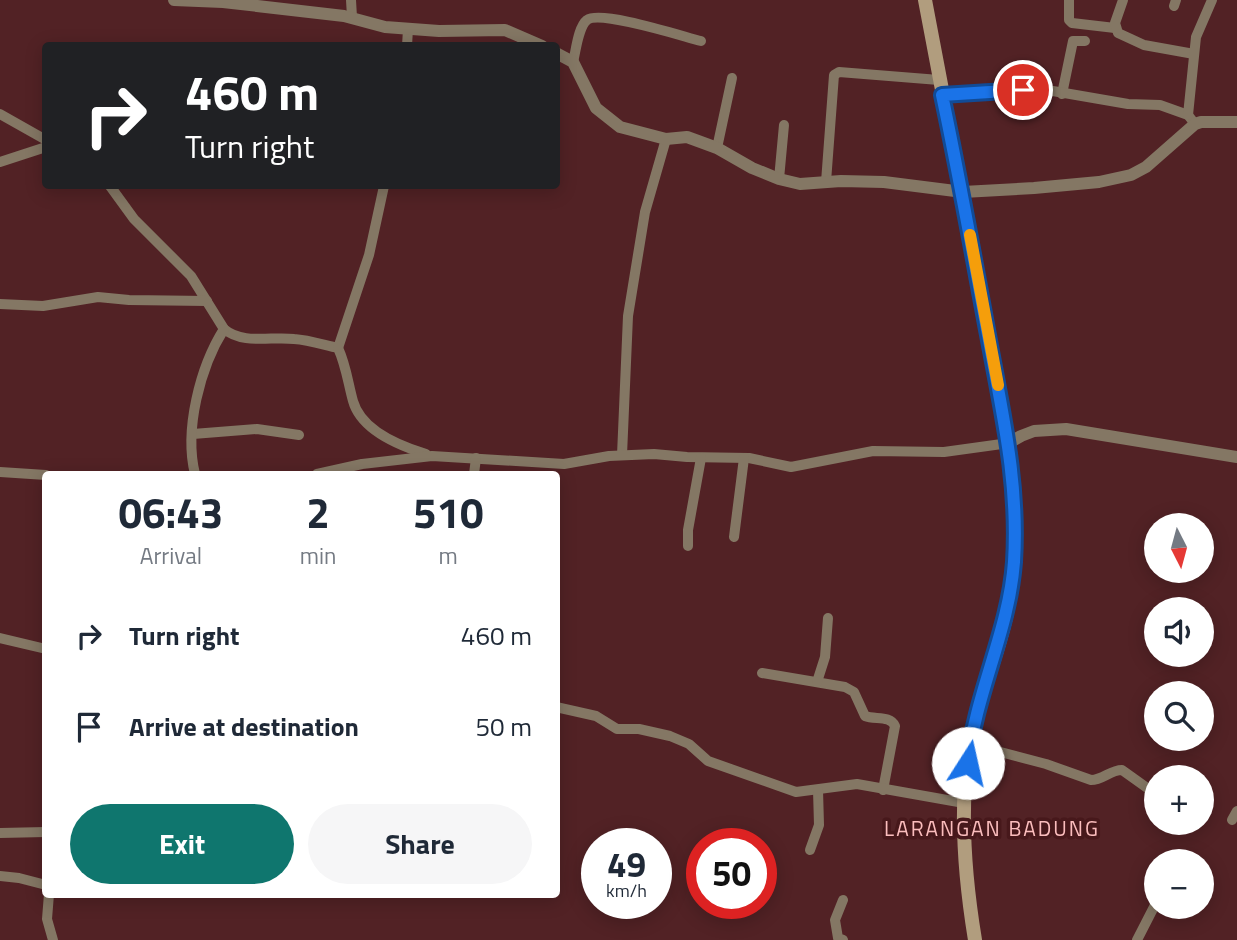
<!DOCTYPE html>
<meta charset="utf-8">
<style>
body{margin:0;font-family:"Titillium Web",sans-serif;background:#f6f6f7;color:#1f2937;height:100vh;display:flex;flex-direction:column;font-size:26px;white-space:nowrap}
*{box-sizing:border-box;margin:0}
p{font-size:23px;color:#747a83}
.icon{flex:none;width:38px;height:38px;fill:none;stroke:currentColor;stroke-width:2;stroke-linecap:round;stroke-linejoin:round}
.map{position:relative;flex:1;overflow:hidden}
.drawer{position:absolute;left:42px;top:471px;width:518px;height:427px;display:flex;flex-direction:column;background:#fff;border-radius:7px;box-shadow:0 4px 18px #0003}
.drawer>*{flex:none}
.guide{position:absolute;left:42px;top:42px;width:518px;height:147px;border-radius:7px;box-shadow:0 4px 18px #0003;background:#202124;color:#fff;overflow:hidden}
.needle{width:46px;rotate:174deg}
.tools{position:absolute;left:1144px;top:513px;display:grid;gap:14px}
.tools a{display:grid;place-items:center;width:70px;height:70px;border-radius:50%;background:#fff;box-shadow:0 4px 18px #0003;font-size:35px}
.speed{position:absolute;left:581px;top:828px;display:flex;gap:14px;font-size:35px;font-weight:700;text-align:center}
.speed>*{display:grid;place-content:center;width:91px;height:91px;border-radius:50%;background:#fff;box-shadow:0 4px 18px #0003;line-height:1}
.speed small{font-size:18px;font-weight:400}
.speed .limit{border:10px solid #d22;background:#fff;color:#111}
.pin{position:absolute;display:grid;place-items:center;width:60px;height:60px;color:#fff;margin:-30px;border:4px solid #fff;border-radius:50%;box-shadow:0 2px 7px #0007}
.me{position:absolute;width:77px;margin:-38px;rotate:10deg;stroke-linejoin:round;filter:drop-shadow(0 0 5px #0008)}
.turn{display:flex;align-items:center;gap:24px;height:147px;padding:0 28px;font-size:32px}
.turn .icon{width:91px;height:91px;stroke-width:2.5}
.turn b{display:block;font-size:49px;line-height:60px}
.eta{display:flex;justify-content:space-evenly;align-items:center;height:119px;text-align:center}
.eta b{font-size:42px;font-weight:700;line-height:49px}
.primary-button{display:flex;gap:14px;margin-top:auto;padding:14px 28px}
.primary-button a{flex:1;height:80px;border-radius:42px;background:#0f766e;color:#fff;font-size:28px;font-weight:700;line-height:80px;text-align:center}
.primary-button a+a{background:#f6f6f7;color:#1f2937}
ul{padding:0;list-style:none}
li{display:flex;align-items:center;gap:21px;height:91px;padding:0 28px}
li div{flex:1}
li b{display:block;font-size:26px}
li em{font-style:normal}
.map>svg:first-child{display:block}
</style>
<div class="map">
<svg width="1237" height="940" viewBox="0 0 1237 940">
<rect width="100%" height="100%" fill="#522225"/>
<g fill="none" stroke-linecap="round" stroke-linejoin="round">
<g stroke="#847764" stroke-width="10">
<polyline points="351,0 352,17"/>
<polyline points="1069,0 1069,20 1072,23 1115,28"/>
<polyline points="1123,0 1115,23 1118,33 1144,45 1194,54"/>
<polyline points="1174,6 1176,0"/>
<polyline points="407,46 408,29"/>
<path d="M573,62C576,51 578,27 587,20C601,10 681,36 701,41"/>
<polyline points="1062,94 1073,41 1085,41"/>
<polyline points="941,95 1047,90 1128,104 1160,105 1188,115 1195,124"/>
<polyline points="0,114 46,140"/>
<polyline points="1188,115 1196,37 1212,0"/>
<polyline points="717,148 732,78"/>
<polyline points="0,162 46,147"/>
<polyline points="779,179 784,125"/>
<polyline points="826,182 834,75 839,72 939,80"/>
<path d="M110,186L134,219L191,276L224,329C243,345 272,336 294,339C309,340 324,345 338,348C346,365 348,383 353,401C361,430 400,446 426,454"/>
<polyline points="0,304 43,306 98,297 129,300 207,301"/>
<polyline points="338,348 369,255 384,186"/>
<polyline points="193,434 257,429 299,435"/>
<polyline points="622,455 628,316 645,212 666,139"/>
<polyline points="0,472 46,475"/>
<path d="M195,474C184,430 200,367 224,329"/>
<polyline points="317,474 362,464 432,456 564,464 609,456 654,454 687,457 749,458 791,467 873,451 944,452 1009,443"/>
<polyline points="474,474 476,458"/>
<polyline points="734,537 744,458"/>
<polyline points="688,546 688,530 701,458"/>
<polyline points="0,638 46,649"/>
<path d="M762,673L845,687L854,692L865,716C875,720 890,715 895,726L883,790"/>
<polyline points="817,682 825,657 828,618"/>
<polyline points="556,707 596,716 617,729 639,729 670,736 689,744 708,761 796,792 857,784 964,803"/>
<path d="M970,744L1046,764L1091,780C1103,780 1110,770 1122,770L1157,795"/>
<polyline points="1232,820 1237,811"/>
<polyline points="0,833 46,832"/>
<polyline points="810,850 819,825 818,790"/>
<polyline points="0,876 19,878 46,885"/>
<polyline points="49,894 47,919 53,940"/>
<polyline points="843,900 835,920 838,938 843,940"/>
<polyline points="1137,940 1157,901"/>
</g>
<g stroke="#847764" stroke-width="12">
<polyline points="174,0 223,2 344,16 385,27 439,31 505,30 542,46"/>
<polyline points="556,53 573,62 596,108 620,127 666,139 687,137 698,141 717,148 752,168 779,179 800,184 841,181 884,182 963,192 1034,188 1099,182 1131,175 1146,167 1195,124 1201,122 1237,122"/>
<polyline points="1009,443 1021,436 1034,431 1066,429 1237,457"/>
</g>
<path stroke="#b19d7e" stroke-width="14" d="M925,0L1009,443C1016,498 1019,554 1008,608C999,654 979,697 970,743C959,804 965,879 975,940"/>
</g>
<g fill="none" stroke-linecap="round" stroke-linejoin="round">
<defs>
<path id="route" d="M968,763C975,694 1009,631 1014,562C1019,482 1002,412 988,335C973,255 959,175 942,95L1023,90"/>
</defs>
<use href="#route" stroke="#114b97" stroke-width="18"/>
<use href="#route" stroke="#1a73e8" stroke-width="12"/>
<polyline stroke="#f59e0b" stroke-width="12" points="970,235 998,385"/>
</g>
<g text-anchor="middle" stroke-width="7" stroke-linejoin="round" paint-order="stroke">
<g font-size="21" letter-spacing="2" fill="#fbbdbd" stroke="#47181b">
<text x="992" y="836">LARANGAN BADUNG</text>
</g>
</g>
</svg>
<div class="tools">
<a><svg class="needle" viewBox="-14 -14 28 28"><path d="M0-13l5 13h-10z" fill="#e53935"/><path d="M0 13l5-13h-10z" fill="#747a83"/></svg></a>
<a><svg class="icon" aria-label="sound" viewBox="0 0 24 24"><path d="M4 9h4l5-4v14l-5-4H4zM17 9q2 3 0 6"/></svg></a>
<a><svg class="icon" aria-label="search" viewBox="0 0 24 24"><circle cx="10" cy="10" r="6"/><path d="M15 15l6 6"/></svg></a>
<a>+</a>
<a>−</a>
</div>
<div class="speed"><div>49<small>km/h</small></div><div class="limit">50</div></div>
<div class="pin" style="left:1023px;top:90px;background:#d93025"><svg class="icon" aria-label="arrive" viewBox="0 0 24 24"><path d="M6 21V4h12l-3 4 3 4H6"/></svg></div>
<svg class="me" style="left:968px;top:763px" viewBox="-20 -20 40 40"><circle r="19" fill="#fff"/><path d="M0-13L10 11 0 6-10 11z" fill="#1a73e8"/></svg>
<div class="guide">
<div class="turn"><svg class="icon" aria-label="right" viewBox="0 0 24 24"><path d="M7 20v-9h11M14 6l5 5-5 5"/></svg><div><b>460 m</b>Turn right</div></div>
</div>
<section class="drawer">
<div class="eta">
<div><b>06:43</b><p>Arrival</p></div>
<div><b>2</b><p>min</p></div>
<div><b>510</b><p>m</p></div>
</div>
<ul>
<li><svg class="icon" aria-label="right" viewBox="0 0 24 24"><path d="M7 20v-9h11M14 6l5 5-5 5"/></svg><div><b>Turn right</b></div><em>460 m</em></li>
<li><svg class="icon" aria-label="arrive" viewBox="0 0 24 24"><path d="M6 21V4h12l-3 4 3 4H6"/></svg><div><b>Arrive at destination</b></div><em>50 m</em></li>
</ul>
<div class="primary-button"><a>Exit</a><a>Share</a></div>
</section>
</div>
